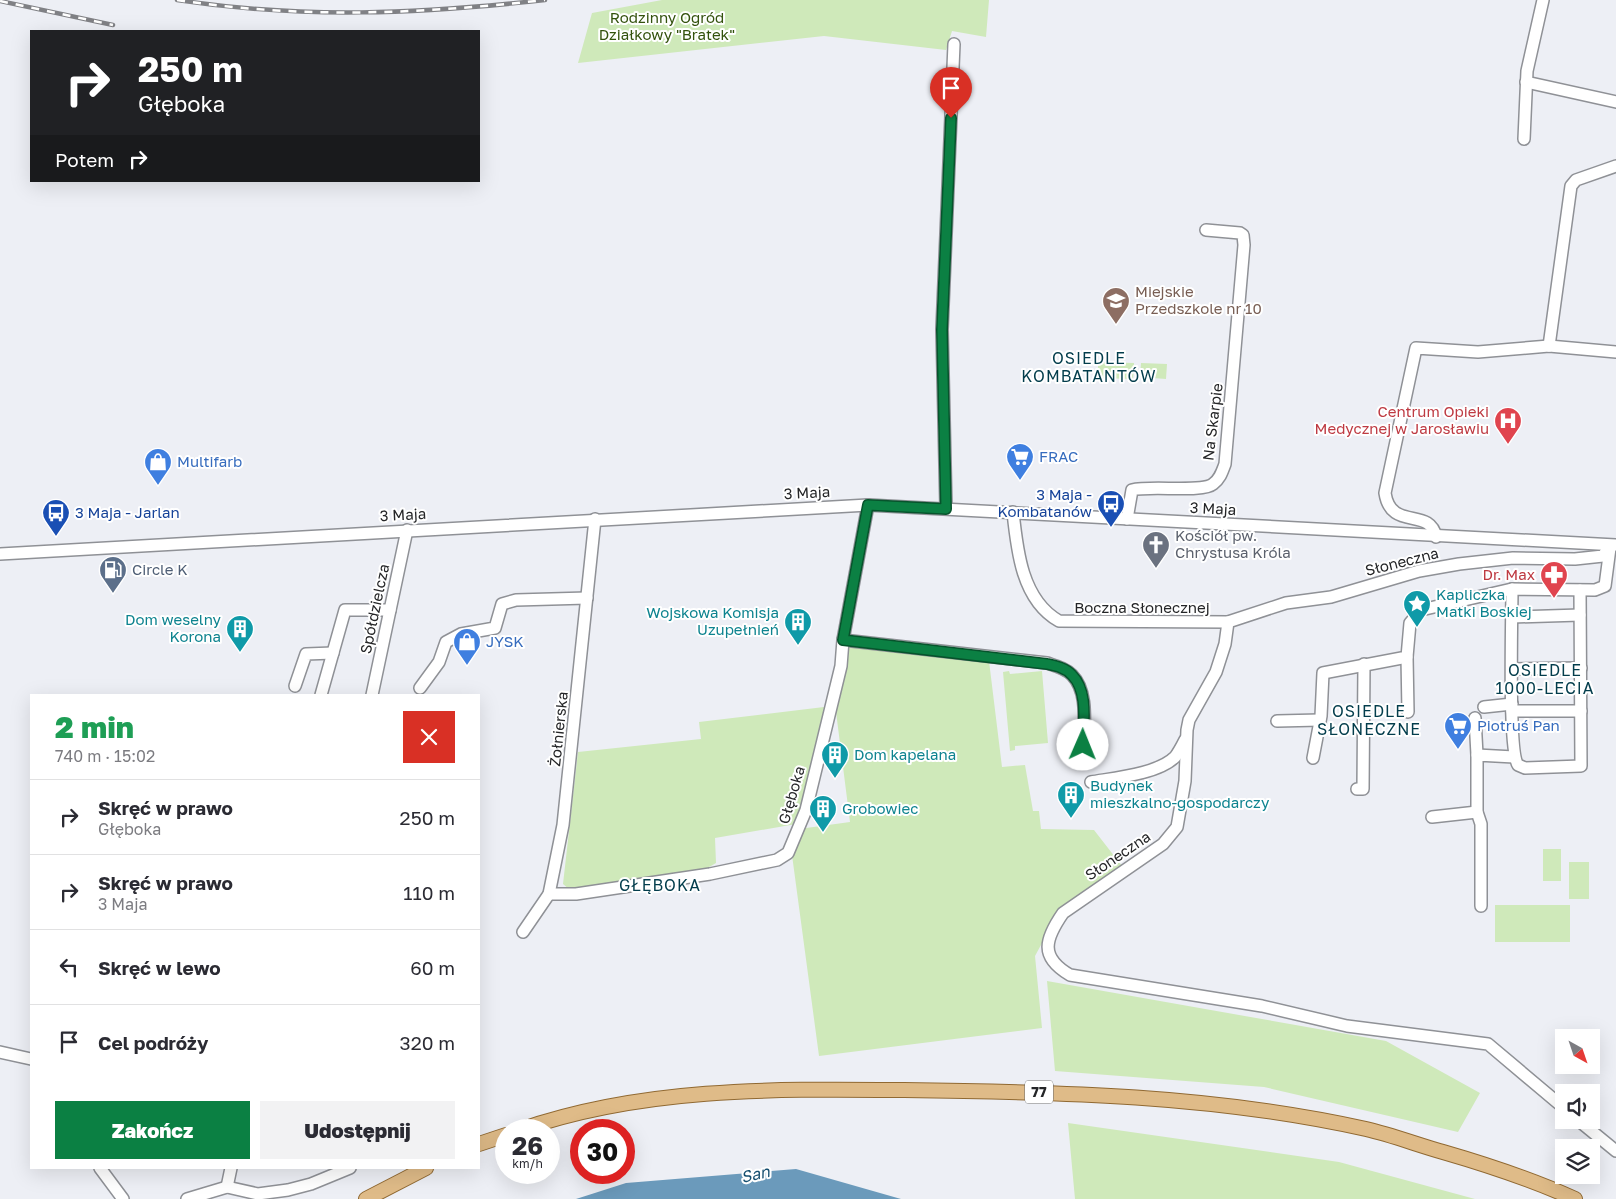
<!DOCTYPE html>
<html lang="pl">
<meta charset="utf-8">
<style>
body{margin:0;font-family:"Golos Text",sans-serif;background:#f2f2f3;color:#2b2b33;height:100vh;display:flex;flex-direction:column;font-size:19px;white-space:nowrap}
*{box-sizing:border-box;margin:0}
p{font-size:16px;color:#7c7c81}
.icon{flex:none;width:28px;height:28px;fill:none;stroke:currentColor;stroke-width:2;stroke-linecap:round;stroke-linejoin:round}
.map{position:relative;flex:1;overflow:hidden}
.sheet{position:absolute;left:30px;top:694px;width:450px;height:475px;display:flex;flex-direction:column;background:#fff;border-radius:0px;box-shadow:0 5px 20px #0002}
.sheet>*{flex:none}
.hud{position:absolute;left:30px;top:30px;width:450px;height:152px;border-radius:0px;box-shadow:0 5px 20px #0002;background:#202124;color:#fff;overflow:hidden}
.needle{width:32px;rotate:140deg}
.buttons{position:absolute;left:1555px;top:1029px;display:grid;gap:10px}
.buttons a{display:grid;place-items:center;width:45px;height:45px;border-radius:0px;background:#fff;box-shadow:0 5px 20px #0002;font-size:25px}
.speed{position:absolute;left:495px;top:1119px;display:flex;gap:10px;font-size:25px;font-weight:700;text-align:center}
.speed>*{display:grid;place-content:center;width:65px;height:65px;border-radius:50%;background:#fff;box-shadow:0 5px 20px #0002;line-height:1}
.speed small{font-size:12px;font-weight:400}
.speed .limit{border:8px solid #d22;background:#fff;color:#111}
.pin{position:absolute;display:grid;place-items:center;width:42px;height:42px;color:#fff;margin:-51px -21px;border-radius:50% 50% 50% 0;rotate:-45deg;box-shadow:0 0 5px #0007}
.pin .icon{rotate:45deg}
.me{position:absolute;width:55px;margin:-28px;rotate:1deg;stroke-linejoin:round;filter:drop-shadow(0 0 4px #0008)}
.turn{display:flex;align-items:center;gap:18px;height:105px;padding:0 25px;font-size:22px}
.turn .icon{width:65px;height:65px;stroke-width:2.5}
.turn b{display:block;font-size:35px;line-height:42px}
.then{display:flex;align-items:center;height:48px;padding:0 25px;background:#0003;gap:10px;font-size:19px}
.round{display:grid;place-items:center;flex:none;width:52px;height:52px;border-radius:0px;background:#f2f2f3}
.head{display:flex;align-items:center;justify-content:space-between;height:85px;padding:0 25px}
h1{font-size:30px;font-weight:800;line-height:38px;color:#1e9e55}
.action{display:flex;gap:10px;margin-top:auto;padding:10px 25px}
.action a{flex:1;height:58px;border-radius:0px;background:#0b8043;color:#fff;font-size:20px;font-weight:800;line-height:58px;text-align:center}
.action a+a{background:#f2f2f3;color:#2b2b33}
ul{padding:0;list-style:none}
li{display:flex;align-items:center;gap:15px;height:75px;padding:0 25px;border-top:1px solid #e1e1e2}
li div{flex:1}
li b{display:block;font-size:19px}
li em{font-style:normal}
.map>svg:first-child{display:block}
</style>
<div class="map">
<svg width="1616" height="1199" viewBox="0 0 1616 1199">
<rect width="100%" height="100%" fill="#edeff5"/>
<g fill="#cfe9ba">
<polygon points="662,0 989,0 986,37 952,31 946,50 824,36 578,63 592,13"/>
<polygon points="1098,362 1134,363 1133,379 1098,378"/>
<polygon points="1141,363 1167,364 1166,379 1140,377"/>
<polygon points="847,645 989,661 1002,767 1025,765 1033,811 1039,811 1041,829 1094,830 1122,866 1055,919 1035,956 1042,1028 819,1056 792,855 799,829 850,822 835,704"/>
<polygon points="1009,671 1010,674 1042,671 1048,743 1015,746 1015,750 1010,751 1003,672"/>
<polygon points="824,707 815,762 796,824 715,838 716,863 704,870 570,890 563,884 578,752 701,739 699,722"/>
<rect x="1543" y="849" width="18" height="32"/>
<rect x="1569" y="862" width="20" height="37"/>
<rect x="1495" y="905" width="75" height="37"/>
<polygon points="1047,981 1386,1041 1480,1093 1458,1132 1264,1087 1055,1071"/>
<polygon points="1068,1123 1339,1162 1475,1199 1075,1199"/>
</g>
<polygon fill="#6b9abb" points="796,1169 901,1199 576,1199 626,1183"/>
<g fill="none" stroke-linecap="round" stroke-linejoin="round">
<defs>
<g id="minor">
<polyline points="1526,82 1616,102"/>
<polyline points="1524,139 1527,71 1543,0"/>
<polyline points="1549,346 1571,186 1576,180 1616,166"/>
<polyline points="946,509 942,329 954,44"/>
<path d="M1013,512C1017,551 1022,600 1059,621L1228,622"/>
<path d="M1127,519L1132,490C1151,485 1202,493 1213,484C1220,479 1222,472 1225,464L1244,245L1243,235L1240,233L1206,230"/>
<path d="M1436,537C1430,506 1391,532 1385,493L1416,348L1478,352L1549,346L1616,352"/>
<polyline points="0,554 868,505 1616,545"/>
<path d="M1512,589C1512,615 1508,752 1518,765L1525,768L1581,766L1580,590"/>
<polyline points="1512,617 1580,615"/>
<path d="M843,640L1047,663C1056,666 1065,668 1072,675C1091,694 1082,733 1084,756"/>
<polyline points="1407,657 1408,712"/>
<polyline points="1512,669 1581,668"/>
<polyline points="295,686 306,654 333,653"/>
<polyline points="420,688 439,662 446,642 461,634 495,628 502,604 516,600 587,598"/>
<polyline points="321,695 345,610 390,610"/>
<polyline points="372,695 407,530"/>
<polyline points="1484,707 1512,704"/>
<polyline points="1512,711 1581,711"/>
<polyline points="1475,718 1477,755"/>
<polyline points="1277,721 1320,720"/>
<polyline points="1313,758 1321,716 1323,673 1407,657 1410,623 1421,610 1512,589 1595,590 1605,586 1610,548"/>
<path d="M1091,782C1114,778 1158,774 1175,757C1179,752 1182,746 1185,740"/>
<polyline points="1357,789 1363,789 1364,664"/>
<polyline points="1432,817 1477,812"/>
<polyline points="549,894 576,894 710,874 777,860 788,853 806,810 841,666 843,640 868,505"/>
<polyline points="1481,906 1481,824 1477,812 1477,755 1514,757"/>
<polyline points="523,932 549,894 563,825 595,519"/>
<polyline points="0,1052 31,1059"/>
<path d="M1564,1108L1488,1044L1347,1026L1262,1006L1070,975C1039,957 1045,939 1063,913L1163,844L1177,827L1185,781L1187,730L1189,720L1216,672L1225,644L1228,622L1286,603L1331,597L1419,571L1459,564L1513,558L1575,559L1603,556L1610,546"/>
<polyline points="1578,1120 1616,1151"/>
<polyline points="100,1168 123,1199"/>
<polyline points="227,1187 231,1168"/>
<polyline points="187,1199 227,1187 258,1194 288,1190 311,1184 350,1168"/>
</g>
<g id="major">
<path d="M520,1130C643,1087 776,1089 904,1090C1059,1092 1214,1095 1366,1129C1392,1135 1418,1145 1443,1152C1488,1165 1533,1180 1575,1199"/>
<polyline points="479,1144 506,1135"/>
<polyline points="366,1199 426,1168"/>
</g>
</defs>
<use href="#minor" stroke="#8f9196" stroke-width="14"/>
<use href="#major" stroke="#906932" stroke-width="16"/>
<use href="#minor" stroke="#fff" stroke-width="11"/>
<use href="#major" stroke="#dfbb88" stroke-width="14"/>
<defs>
<g id="rail">
<path d="M177,0C303,19 418,14 545,0"/>
<polyline points="0,1 113,25"/>
</g>
</defs>
<use href="#rail" stroke="#808185" stroke-width="4.5"/>
<use href="#rail" stroke="#fff" stroke-width="2.5" stroke-dasharray="8" stroke-linecap="butt"/>
</g>
<g fill="none" stroke-linecap="round" stroke-linejoin="round">
<defs>
<path id="route" d="M951,118L942,330L946,509L868,505L843,640L1047,664C1056,666 1066,668 1072,675C1089,692 1083,724 1083,745"/>
</defs>
<use href="#route" stroke="#07532c" stroke-width="12"/>
<use href="#route" stroke="#0b8043" stroke-width="9"/>
</g>
<defs>
<symbol id="school-pin" viewBox="-11 -11 22 30"><path d="M0 17L-7.5 6A9.5 9.5 0 1 1 7.5 6Z" fill="#8d6e63" stroke="#fff"/><path d="M0-5L7-2L0 1L-7-2ZM-4 1L0 2.5L4 1V4Q0 6-4 4Z" fill="#fff"/></symbol>
<symbol id="hospital-pin" viewBox="-11 -11 22 30"><path d="M0 17L-7.5 6A9.5 9.5 0 1 1 7.5 6Z" fill="#e0444e" stroke="#fff"/><path d="M-5-5h3v3.5h4V-5h3V5h-3V1.5h-4V5h-3Z" fill="#fff"/></symbol>
<symbol id="supermarket-pin" viewBox="-11 -11 22 30"><path d="M0 17L-7.5 6A9.5 9.5 0 1 1 7.5 6Z" fill="#3f7fe0" stroke="#fff"/><path d="M-6-5.5h2.5l.6 2H6L4.5 2H-2.5L-4.4-4H-6ZM-1.5 3.2a1.3 1.3 0 1 0 .1 0ZM3 3.2a1.3 1.3 0 1 0 .1 0Z" fill="#fff"/></symbol>
<symbol id="shop-pin" viewBox="-11 -11 22 30"><path d="M0 17L-7.5 6A9.5 9.5 0 1 1 7.5 6Z" fill="#3f7fe0" stroke="#fff"/><path d="M-5-2.5h2.3a2.7 3.5 0 0 1 5.4 0H5L5.5 6h-11ZM-1.5-2.5h3a1.5 2.3 0 0 0-3 0Z" fill="#fff"/></symbol>
<symbol id="bus-pin" viewBox="-11 -11 22 30"><path d="M0 17L-7.5 6A9.5 9.5 0 1 1 7.5 6Z" fill="#1a4fb4" stroke="#fff"/><path d="M-5-6H5V4H4V6H2V4H-2V6H-4V4H-5ZM-3.5-4V0h7V-4ZM-3.5 1.2v1.5H-2V1.2ZM2 1.2v1.5H3.5V1.2Z" fill="#fff"/></symbol>
<symbol id="church-pin" viewBox="-11 -11 22 30"><path d="M0 17L-7.5 6A9.5 9.5 0 1 1 7.5 6Z" fill="#6b7280" stroke="#fff"/><path d="M-1.2-6h2.4v3.5h3.3v2.4h-3.3V6h-2.4V-.1h-3.3v-2.4h3.3Z" fill="#fff"/></symbol>
<symbol id="fuel-pin" viewBox="-11 -11 22 30"><path d="M0 17L-7.5 6A9.5 9.5 0 1 1 7.5 6Z" fill="#5c6f8a" stroke="#fff"/><path d="M-5.5-6h7V0h2V4h1.3V-2.5L3-4.5l.8-.8L6-3V5H2.5V1h-1V6h-7ZM-4.2-4.7v3.2H.2V-4.7Z" fill="#fff"/></symbol>
<symbol id="pharmacy-pin" viewBox="-11 -11 22 30"><path d="M0 17L-7.5 6A9.5 9.5 0 1 1 7.5 6Z" fill="#e0444e" stroke="#fff"/><path d="M-2-6h4v4h4v4h-4v4h-4v-4h-4v-4h4Z" fill="#fff"/></symbol>
<symbol id="sight-pin" viewBox="-11 -11 22 30"><path d="M0 17L-7.5 6A9.5 9.5 0 1 1 7.5 6Z" fill="#0f9aa8" stroke="#fff"/><path d="M0-6L1.8-2.2L6-1.7L2.9 1.2L3.7 5.4L0 3.3L-3.7 5.4L-2.9 1.2L-6-1.7L-1.8-2.2Z" fill="#fff"/></symbol>
<symbol id="building-pin" viewBox="-11 -11 22 30"><path d="M0 17L-7.5 6A9.5 9.5 0 1 1 7.5 6Z" fill="#0f9aa8" stroke="#fff"/><path d="M-4-6H4V6H1V3H-1V6H-4ZM-2.5-4.3h1.7v1.8h-1.7ZM.8-4.3h1.7v1.8H.8ZM-2.5-1h1.7V.8h-1.7ZM.8-1h1.7V.8H.8Z" fill="#fff"/></symbol>
</defs>
<g fill-rule="evenodd">
<use href="#school-pin" x="1100" y="285" width="32" height="43"/>
<use href="#hospital-pin" x="1492" y="405" width="32" height="43"/>
<use href="#supermarket-pin" x="1004" y="441" width="32" height="43"/>
<use href="#shop-pin" x="142" y="446" width="32" height="43"/>
<use href="#bus-pin" x="1095" y="488" width="32" height="43"/>
<use href="#bus-pin" x="40" y="497" width="32" height="43"/>
<use href="#church-pin" x="1140" y="529" width="32" height="43"/>
<use href="#fuel-pin" x="97" y="554" width="32" height="43"/>
<use href="#pharmacy-pin" x="1538" y="559" width="32" height="43"/>
<use href="#sight-pin" x="1401" y="588" width="32" height="43"/>
<use href="#building-pin" x="782" y="606" width="32" height="43"/>
<use href="#building-pin" x="224" y="613" width="32" height="43"/>
<use href="#shop-pin" x="451" y="626" width="32" height="43"/>
<use href="#supermarket-pin" x="1442" y="710" width="32" height="43"/>
<use href="#building-pin" x="819" y="739" width="32" height="43"/>
<use href="#building-pin" x="1055" y="779" width="32" height="43"/>
<use href="#building-pin" x="807" y="793" width="32" height="43"/>
</g>
<g text-anchor="middle" stroke-width="4" stroke-linejoin="round" paint-order="stroke">
<rect fill="#fff" stroke="#666768" stroke-width="1" x="1025" y="1080.5" width="28" height="23" rx="4"/>
<g font-size="14" font-weight="bold" fill="#252628">
<text x="1039" y="1097">77</text>
</g>
<g font-size="15" fill="#33520d" stroke="#fff">
<text x="667" y="23">Rodzinny Ogród<tspan x="667" dy="17">Działkowy "Bratek"</tspan></text>
</g>
<g font-size="15" fill="#785e54" stroke="#fff" text-anchor="start">
<text x="1135" y="297">Miejskie<tspan x="1135" dy="17">Przedszkole nr 10</tspan></text>
</g>
<g font-size="15" fill="#be3a42" stroke="#fff" text-anchor="end">
<text x="1489" y="417">Centrum Opieki<tspan x="1489" dy="17">Medycznej w Jarosławiu</tspan></text>
<text x="1535" y="580">Dr. Max</text>
</g>
<g font-size="15" fill="#252628" stroke="#fff">
<text transform="translate(1213 422) rotate(-83)" y="5">Na Skarpie</text>
<text transform="translate(807 493) rotate(-3)" y="5">3 Maja</text>
<text transform="translate(1213 509) rotate(3)" y="5">3 Maja</text>
<text transform="translate(403 515) rotate(-3)" y="5">3 Maja</text>
<text transform="translate(1402 562) rotate(-14)" y="5">Słoneczna</text>
<text x="1142" y="613">Boczna Słonecznej</text>
<text transform="translate(375 609) rotate(-78)" y="5">Spółdzielcza</text>
<text transform="translate(559 729) rotate(-84)" y="5">Żołnierska</text>
<text transform="translate(792 795) rotate(-74)" y="5">Głęboka</text>
<text transform="translate(1118 856) rotate(-34)" y="5">Słoneczna</text>
</g>
<g font-size="15" fill="#366cbe" stroke="#fff" text-anchor="start">
<text x="1039" y="462">FRAC</text>
<text x="177" y="467">Multifarb</text>
<text x="486" y="647">JYSK</text>
<text x="1477" y="731">Piotruś Pan</text>
</g>
<g font-size="15" fill="#164399" stroke="#fff" text-anchor="end">
<text x="1092" y="500">3 Maja -<tspan x="1092" dy="17">Kombatanów</tspan></text>
<text x="75" y="518" text-anchor="start">3 Maja - Jarlan</text>
</g>
<g font-size="15" fill="#5b616d" stroke="#fff" text-anchor="start">
<text x="1175" y="541">Kościół pw.<tspan x="1175" dy="17">Chrystusa Króla</tspan></text>
</g>
<g font-size="15" fill="#4e5e75" stroke="#fff" text-anchor="start">
<text x="132" y="575">Circle K</text>
</g>
<g font-size="15" fill="#0d838f" stroke="#fff" text-anchor="start">
<text x="1436" y="600">Kapliczka<tspan x="1436" dy="17">Matki Boskiej</tspan></text>
<text x="779" y="618" text-anchor="end">Wojskowa Komisja<tspan x="779" dy="17">Uzupełnień</tspan></text>
<text x="221" y="625" text-anchor="end">Dom weselny<tspan x="221" dy="17">Korona</tspan></text>
<text x="854" y="760">Dom kapelana</text>
<text x="1090" y="791">Budynek<tspan x="1090" dy="17">mieszkalno-gospodarczy</tspan></text>
<text x="842" y="814">Grobowiec</text>
</g>
<g font-size="16" letter-spacing="1" fill="#033d4c" stroke="#fff">
<text x="1089" y="364">OSIEDLE<tspan x="1089" dy="18">KOMBATANTÓW</tspan></text>
<text x="1545" y="676">OSIEDLE<tspan x="1545" dy="18">1000-LECIA</tspan></text>
<text x="1369" y="717">OSIEDLE<tspan x="1369" dy="18">SŁONECZNE</tspan></text>
<text x="660" y="891">GŁĘBOKA</text>
</g>
<g font-size="16" font-style="italic" fill="#164f70" stroke="#fff">
<text transform="translate(755 1174) rotate(-13)" y="6">San</text>
</g>
</g>
</svg>
<div class="buttons">
<a><svg class="needle" viewBox="-14 -14 28 28"><path d="M0-13l5 13h-10z" fill="#e53935"/><path d="M0 13l5-13h-10z" fill="#7c7c81"/></svg></a>
<a><svg class="icon" aria-label="sound" viewBox="0 0 24 24"><path d="M4 9h4l5-4v14l-5-4H4zM17 9q2 3 0 6"/></svg></a>
<a><svg class="icon" aria-label="layers" viewBox="0 0 24 24"><path d="M12 4l9 5-9 5-9-5zM3 14l9 5 9-5"/></svg></a>
</div>
<div class="speed"><div>26<small>km/h</small></div><div class="limit">30</div></div>
<div class="pin" style="left:951px;top:118px;background:#d93025"><svg class="icon" aria-label="arrive" viewBox="0 0 24 24"><path d="M6 21V4h12l-3 4 3 4H6"/></svg></div>
<svg class="me" style="left:1083px;top:745px" viewBox="-20 -20 40 40"><circle r="19" fill="#fff"/><path d="M0-13L10 11 0 6-10 11z" fill="#0b8043"/></svg>
<div class="hud">
<div class="turn"><svg class="icon" aria-label="right" viewBox="0 0 24 24"><path d="M7 20v-9h11M14 6l5 5-5 5"/></svg><div><b>250 m</b>Głęboka</div></div>
<div class="then">Potem<svg class="icon" aria-label="right" viewBox="0 0 24 24"><path d="M7 20v-9h11M14 6l5 5-5 5"/></svg></div>
</div>
<section class="sheet">
<div class="head"><div><h1>2 min</h1><p>740 m · 15:02</p></div><a class="round" style="background:#d93025;color:#fff"><svg class="icon" aria-label="close" viewBox="0 0 24 24"><path d="M6 6l12 12M18 6L6 18"/></svg></a></div>
<ul>
<li><svg class="icon" aria-label="right" viewBox="0 0 24 24"><path d="M7 20v-9h11M14 6l5 5-5 5"/></svg><div><b>Skręć w prawo</b><p>Głęboka</p></div><em>250 m</em></li>
<li><svg class="icon" aria-label="right" viewBox="0 0 24 24"><path d="M7 20v-9h11M14 6l5 5-5 5"/></svg><div><b>Skręć w prawo</b><p>3 Maja</p></div><em>110 m</em></li>
<li><svg class="icon" aria-label="left" viewBox="0 0 24 24"><path d="M17 20v-9H6M10 6l-5 5 5 5"/></svg><div><b>Skręć w lewo</b></div><em>60 m</em></li>
<li><svg class="icon" aria-label="arrive" viewBox="0 0 24 24"><path d="M6 21V4h12l-3 4 3 4H6"/></svg><div><b>Cel podróży</b></div><em>320 m</em></li>
</ul>
<div class="action"><a>Zakończ</a><a>Udostępnij</a></div>
</section>
</div>
